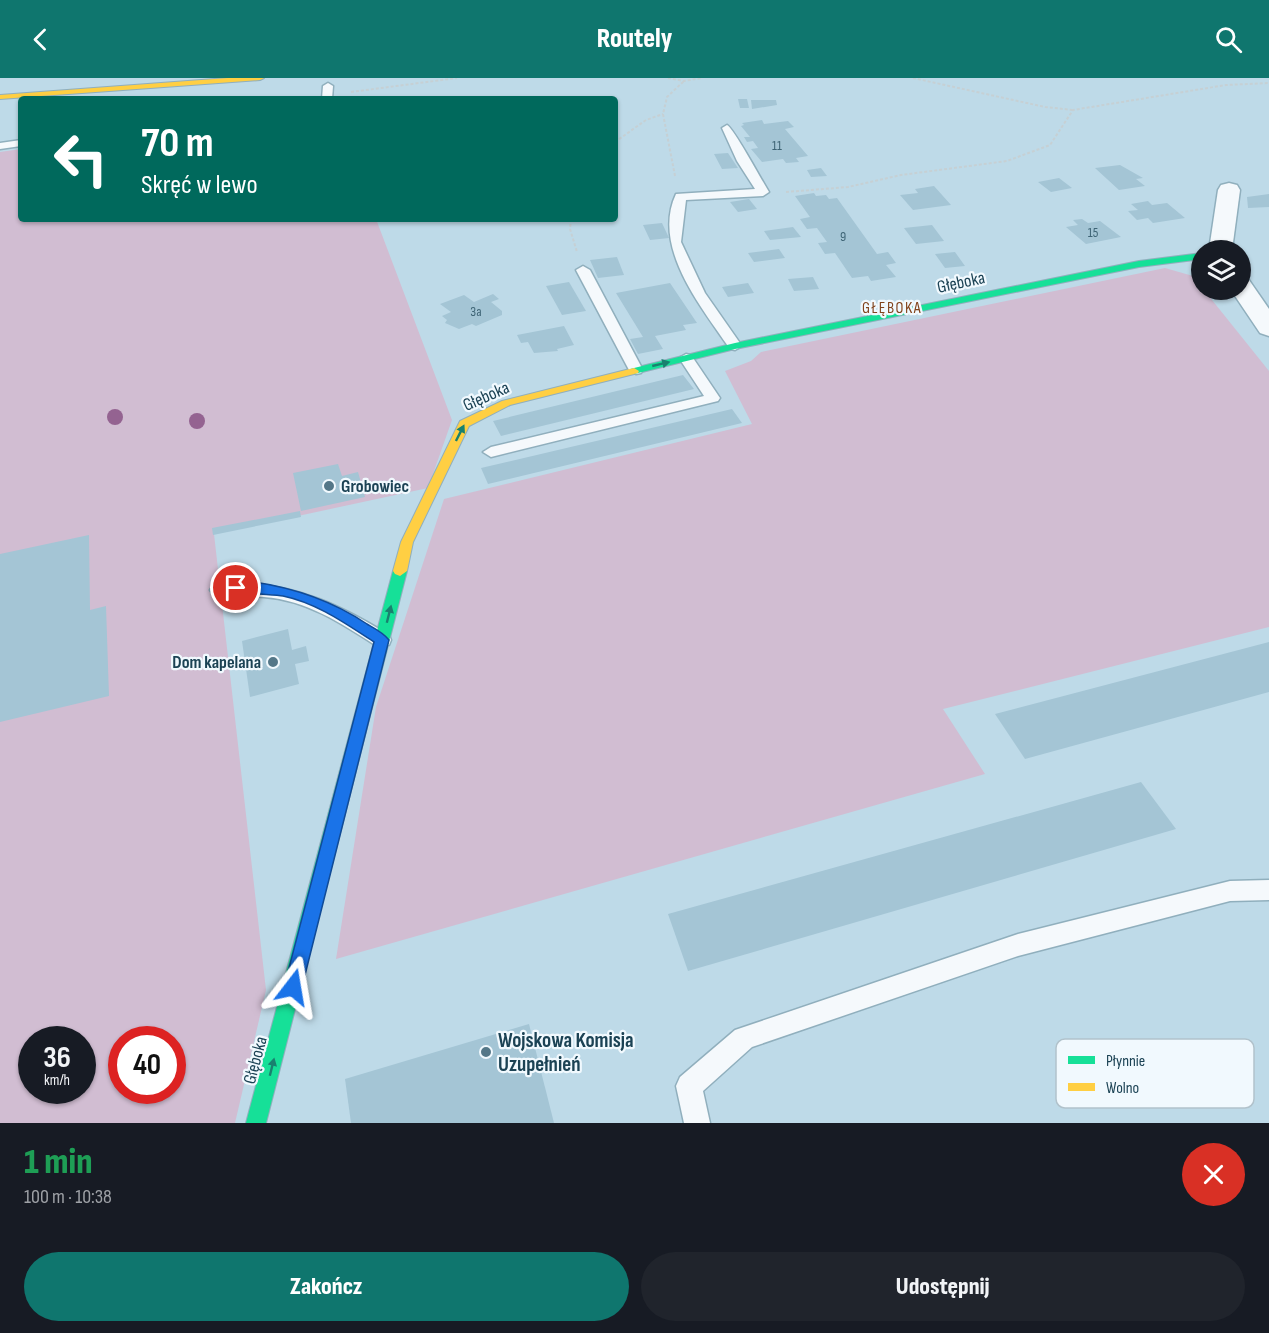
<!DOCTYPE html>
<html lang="pl">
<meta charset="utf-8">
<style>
body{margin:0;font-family:"Sofia Sans Condensed",sans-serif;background:#20242c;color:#f1f3f6;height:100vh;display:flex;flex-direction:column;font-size:22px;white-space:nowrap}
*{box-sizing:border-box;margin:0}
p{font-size:20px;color:#9ea1a6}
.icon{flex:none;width:33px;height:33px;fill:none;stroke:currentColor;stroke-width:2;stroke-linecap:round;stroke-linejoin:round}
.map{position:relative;height:1045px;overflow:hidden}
.drawer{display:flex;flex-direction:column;background:#171b24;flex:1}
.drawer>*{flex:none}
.guide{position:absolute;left:18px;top:18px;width:600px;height:126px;border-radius:6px;box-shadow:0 2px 4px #0004;background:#00695c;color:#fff;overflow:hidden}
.tools{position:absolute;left:1191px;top:162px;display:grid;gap:12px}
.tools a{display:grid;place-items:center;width:60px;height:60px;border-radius:50%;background:#171b24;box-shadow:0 2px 4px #0004;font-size:30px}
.speed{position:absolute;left:18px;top:948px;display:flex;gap:12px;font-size:30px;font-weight:700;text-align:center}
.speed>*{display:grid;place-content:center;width:78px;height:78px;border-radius:50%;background:#171b24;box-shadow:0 2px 4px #0004;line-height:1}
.speed small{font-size:15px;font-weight:400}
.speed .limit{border:9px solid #d22;background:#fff;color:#111}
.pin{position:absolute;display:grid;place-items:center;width:51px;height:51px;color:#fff;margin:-26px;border:3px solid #fff;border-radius:50%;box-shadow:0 2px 6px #0007}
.me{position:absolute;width:66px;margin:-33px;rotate:14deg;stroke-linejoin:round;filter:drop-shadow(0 0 4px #0008)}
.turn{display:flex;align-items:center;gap:21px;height:126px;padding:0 24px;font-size:27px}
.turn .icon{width:78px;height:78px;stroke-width:2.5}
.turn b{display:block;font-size:42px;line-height:51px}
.round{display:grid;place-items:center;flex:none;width:63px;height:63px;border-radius:32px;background:#20242c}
.overview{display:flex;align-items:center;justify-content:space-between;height:102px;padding:0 24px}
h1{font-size:36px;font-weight:800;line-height:45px;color:#1e9e55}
.primary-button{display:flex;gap:12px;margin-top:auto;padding:12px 24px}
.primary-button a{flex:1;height:69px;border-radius:36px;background:#0f766e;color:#fff;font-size:24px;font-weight:800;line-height:69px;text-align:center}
.primary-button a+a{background:#20242c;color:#f1f3f6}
header{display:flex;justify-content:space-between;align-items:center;height:78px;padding:0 24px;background:#0f766e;color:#fff;font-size:27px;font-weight:800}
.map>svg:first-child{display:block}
</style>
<header><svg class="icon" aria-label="back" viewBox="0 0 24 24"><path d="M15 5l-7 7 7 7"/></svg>Routely<svg class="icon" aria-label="search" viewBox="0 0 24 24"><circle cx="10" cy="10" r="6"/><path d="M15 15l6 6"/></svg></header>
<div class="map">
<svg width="1269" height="1045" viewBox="0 0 1269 1045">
<rect width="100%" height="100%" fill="#bedae8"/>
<g fill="#d1bdd2" fill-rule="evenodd">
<path d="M21,71V141H376L452,342L428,410L214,456L266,912L235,1045H0V74ZM32,962H82V1012H32ZM122,962H172V1012H122Z"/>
<polygon points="1165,190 1193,198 1202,212 1204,212 1269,293 1269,549 943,631 985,696 336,881 376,629 444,421 752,346 725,293 751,283 761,274"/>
</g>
<g fill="#a4c5d5">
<polygon points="738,21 747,21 749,30 740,30"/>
<polygon points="751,22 776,22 777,27 752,31"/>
<polygon points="762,42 764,46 788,43 794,49 785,51 808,78 796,80 799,84 786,85 783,81 762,84 751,71 758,70 753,63 747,64 744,59 750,59 741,48 744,47 742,45"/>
<polygon points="728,75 738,90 722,91 714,76"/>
<polygon points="1120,87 1143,100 1136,101 1145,108 1119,112 1095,90"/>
<polygon points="821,90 827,98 811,99 807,92"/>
<polygon points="1059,100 1072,110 1051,114 1038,104"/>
<polygon points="934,108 951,127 913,132 900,117 918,115 915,111"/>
<polygon points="814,115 816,118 826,117 829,121 837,120 877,176 888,174 896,185 886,187 896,199 871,203 868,198 852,200 835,175 825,176 818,165 827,164 817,150 807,151 800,141 810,139 795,118"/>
<polygon points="1269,116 1269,129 1248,130 1247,119"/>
<polygon points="749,121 757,131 738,134 730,124"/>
<polygon points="1148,123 1152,127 1167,125 1185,140 1153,145 1148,140 1137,142 1128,133 1138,132 1131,126"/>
<polygon points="1082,141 1088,145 1100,143 1121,159 1086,166 1066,149 1078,147 1073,142"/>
<polygon points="662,145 669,160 650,162 643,147"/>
<polygon points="932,147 944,163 916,166 904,150"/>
<polygon points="793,149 801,159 770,162 764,153"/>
<polygon points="779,171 785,180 754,184 748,175"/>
<polygon points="955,174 965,188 945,190 935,176"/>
<polygon points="617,179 624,197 598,200 590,182"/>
<polygon points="813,199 819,211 794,213 788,201"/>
<polygon points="569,204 586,233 562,237 546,208"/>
<polygon points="670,205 697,245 683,247 686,252 655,258 663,271 638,276 630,261 643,259 616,215"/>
<polygon points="748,205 754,215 728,219 722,209"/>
<polygon points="493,216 499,221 491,224 502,233 502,237 476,248 472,246 459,251 445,245 447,242 442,238 451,234 440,226 464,217 474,224"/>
<polygon points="564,248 574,267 557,271 558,273 534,275 528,264 521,265 517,257"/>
<polygon points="683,297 694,311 501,358 493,343"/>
<polygon points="732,331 742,345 488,406 481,390"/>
<polygon points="338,386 342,398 358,394 365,419 301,433 293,395"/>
<polygon points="300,433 301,439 213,457 212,450"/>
<polygon points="89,457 90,532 106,528 109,618 0,644 0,476"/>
<polygon points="288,551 292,572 306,568 309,583 295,586 299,606 250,619 242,563"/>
<polygon points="1269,564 1269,614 1025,681 995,636"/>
<polygon points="1141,704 1176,751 688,893 668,836"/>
<polygon points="529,946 554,1045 351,1045 345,1001"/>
</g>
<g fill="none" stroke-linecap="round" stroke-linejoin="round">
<defs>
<g id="lane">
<polygon points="328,5 333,8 332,21 322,21 323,8"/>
<path d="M727,47C733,49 762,103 769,114L763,118L686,122L681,164L705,215L742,268L735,272L730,271C702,230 651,169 676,116L755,111L737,83L722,50Z"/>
<polygon points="21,62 21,68 0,71 0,65"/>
<polygon points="583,188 590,192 643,292 641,295 636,296 629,292 576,192"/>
<polygon points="686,276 691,277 720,320 718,323 491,379 483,374 491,369 704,318 679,280"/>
<path d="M244,505C299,508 342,528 389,557L391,562L389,567H375C341,545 306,522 264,519C248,517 228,521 213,516L210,512L213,508Z"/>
<polygon points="1269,802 1269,822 1230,823 1018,878 752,969 703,1013 710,1045 684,1045 676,1008 680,999 735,952 1018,856 1230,803"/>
</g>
<g id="street">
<polygon points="1229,105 1237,107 1240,112 1232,172 1209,172 1218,112 1221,107"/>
<polygon points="1240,200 1249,202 1269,231 1269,258 1260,255 1231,212 1240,212"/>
</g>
<g id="fast">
<polygon points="1202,175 1202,181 1139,189 735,271 634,296 629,293 630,291 735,265 1139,183"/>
<polygon points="400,488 407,493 266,1045 246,1045 393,493"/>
</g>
<g id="slow">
<polygon points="228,0 264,0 260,2 0,21 0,17"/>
<polygon points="634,290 639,293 638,295 510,327 469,348 413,464 407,493 400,498 395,496 393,493 401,464 460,343 502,323"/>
</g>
</defs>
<use href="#lane" stroke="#90afbd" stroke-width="3"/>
<use href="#street" stroke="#90afbd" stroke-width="3"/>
<use href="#fast" stroke="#90afbd" stroke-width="2"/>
<use href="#slow" stroke="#90afbd" stroke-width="2"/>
<g stroke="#c6d0d4" stroke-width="2" stroke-dasharray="3 2" stroke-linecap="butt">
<polyline points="668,0 684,3 702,0"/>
<polyline points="913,0 1045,29 1073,32"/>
<polyline points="351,14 457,0"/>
<polyline points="615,64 646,42 663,36"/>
<polyline points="675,98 663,36 667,19 684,3"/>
<polyline points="786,114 848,109 901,97 1007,83 1050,67 1073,32 1226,7 1269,5"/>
<polyline points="571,141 570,151 577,174"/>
</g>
<use href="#lane" fill="#f5f9fc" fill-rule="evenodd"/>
<use href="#street" fill="#f5f9fc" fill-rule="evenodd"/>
<use href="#fast" fill="#16e098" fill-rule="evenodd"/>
<use href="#slow" fill="#ffcf43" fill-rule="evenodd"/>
</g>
<g fill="#946391">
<circle cx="115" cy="339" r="8"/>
<circle cx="197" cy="343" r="8"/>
</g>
<defs><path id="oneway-solid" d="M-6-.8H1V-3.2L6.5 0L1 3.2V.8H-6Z" transform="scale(1.5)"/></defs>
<g fill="#19816f">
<use href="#oneway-solid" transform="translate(661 286) rotate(-13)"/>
<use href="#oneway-solid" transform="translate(460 355) rotate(-63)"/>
<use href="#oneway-solid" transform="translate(389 536) rotate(-76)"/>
<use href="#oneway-solid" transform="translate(272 989) rotate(-76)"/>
</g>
<path fill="#1a73e8" stroke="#114b97" stroke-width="1.5" d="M254,504C295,510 331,522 367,546C374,550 384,555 389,562L302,909L299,915L293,917L287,915L284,909L374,564C346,546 317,525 283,518C272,516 234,516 229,510L236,505Z"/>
<g fill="#547788" stroke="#f1f9fe" stroke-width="2">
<circle cx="329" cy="408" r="6"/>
<circle cx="273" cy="584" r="6"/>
<circle cx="486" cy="974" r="6"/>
</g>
<g text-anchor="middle" stroke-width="4.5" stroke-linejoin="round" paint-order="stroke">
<g font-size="14" fill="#3e6475">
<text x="777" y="72">11</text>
<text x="1093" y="159">15</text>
<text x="843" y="163">9</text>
<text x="476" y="238">3a</text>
</g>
<g font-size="16" letter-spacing="1.5" fill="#82441d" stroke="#f1f9fe">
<text x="892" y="235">GŁĘBOKA</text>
</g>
<g font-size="18" fill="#1b4254" stroke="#f1f9fe">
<text transform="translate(961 204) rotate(-12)" y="6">Głęboka</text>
<text transform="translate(486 318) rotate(-24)" y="6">Głęboka</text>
<text transform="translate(255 982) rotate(-75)" y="6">Głęboka</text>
</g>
<g font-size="18" font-weight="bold" fill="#1b4254" stroke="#f1f9fe" text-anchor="start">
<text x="341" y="414">Grobowiec</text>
<text x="261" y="590" text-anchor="end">Dom kapelana</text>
</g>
<g font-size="21" font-weight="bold" fill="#1b4254" stroke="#f1f9fe" text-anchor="start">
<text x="498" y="969">Wojskowa Komisja<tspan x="498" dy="24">Uzupełnień</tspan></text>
</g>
</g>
<rect x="1056" y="961" width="198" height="69" rx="9" fill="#f1f9fe" stroke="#b1c2cb" stroke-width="1.5"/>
<rect x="1068" y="978" width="27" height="8" fill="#16e098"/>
<rect x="1068" y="1005" width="27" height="8" fill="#ffcf43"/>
<g font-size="16" fill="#1b4254">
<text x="1106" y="988">Płynnie</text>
<text x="1106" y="1015">Wolno</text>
</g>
</svg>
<div class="tools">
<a><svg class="icon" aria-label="layers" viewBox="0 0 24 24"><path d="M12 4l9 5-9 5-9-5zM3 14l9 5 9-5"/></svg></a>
</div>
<div class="speed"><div>36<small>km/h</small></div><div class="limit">40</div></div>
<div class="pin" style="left:236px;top:510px;background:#d93025"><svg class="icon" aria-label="arrive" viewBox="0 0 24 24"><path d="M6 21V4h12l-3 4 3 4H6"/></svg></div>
<svg class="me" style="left:293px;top:909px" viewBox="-20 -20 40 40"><path d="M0-17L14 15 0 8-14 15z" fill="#1a73e8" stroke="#fff" stroke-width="4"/></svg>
<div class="guide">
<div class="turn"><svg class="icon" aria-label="left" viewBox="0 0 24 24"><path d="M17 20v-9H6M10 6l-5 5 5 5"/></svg><div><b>70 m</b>Skręć w lewo</div></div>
</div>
</div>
<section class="drawer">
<div class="overview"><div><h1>1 min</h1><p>100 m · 10:38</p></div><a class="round" style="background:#d93025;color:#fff"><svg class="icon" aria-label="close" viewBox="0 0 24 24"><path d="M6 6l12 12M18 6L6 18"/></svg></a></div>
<div class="primary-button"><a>Zakończ</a><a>Udostępnij</a></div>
</section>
